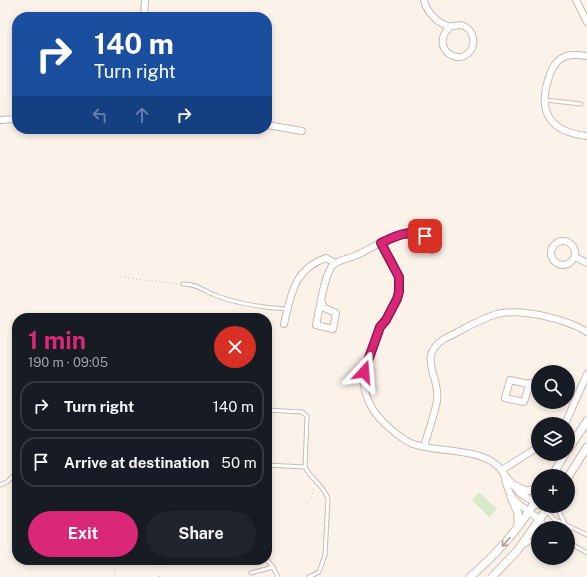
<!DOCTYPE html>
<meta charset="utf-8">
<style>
body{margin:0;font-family:"Public Sans",sans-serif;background:#20242c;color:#f1f3f6;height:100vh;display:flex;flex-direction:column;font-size:15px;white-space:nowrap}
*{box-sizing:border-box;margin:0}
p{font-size:13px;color:#9ea1a6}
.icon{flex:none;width:22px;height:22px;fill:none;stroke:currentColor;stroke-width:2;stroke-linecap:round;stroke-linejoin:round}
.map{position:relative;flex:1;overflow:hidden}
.side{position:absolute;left:12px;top:313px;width:260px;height:252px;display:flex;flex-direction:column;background:#171b24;border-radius:16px;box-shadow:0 2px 6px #0003}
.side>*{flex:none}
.hud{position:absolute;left:12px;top:12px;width:260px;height:122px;border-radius:16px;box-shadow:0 2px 6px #0003;background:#1a4fa0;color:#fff;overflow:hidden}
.fabs{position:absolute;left:531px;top:365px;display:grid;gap:8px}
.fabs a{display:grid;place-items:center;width:44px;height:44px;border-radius:50%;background:#171b24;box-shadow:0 2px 6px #0003;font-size:20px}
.pin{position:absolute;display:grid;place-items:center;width:34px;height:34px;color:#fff;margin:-17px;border-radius:8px;box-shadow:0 2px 6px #0006}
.me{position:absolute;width:44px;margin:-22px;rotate:19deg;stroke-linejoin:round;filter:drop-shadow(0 0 3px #0008)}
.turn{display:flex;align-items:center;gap:14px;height:84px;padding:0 16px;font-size:18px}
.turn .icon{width:52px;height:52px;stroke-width:2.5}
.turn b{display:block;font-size:28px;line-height:34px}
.lanes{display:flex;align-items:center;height:38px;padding:0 16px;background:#0003;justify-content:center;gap:20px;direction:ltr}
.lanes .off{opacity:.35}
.round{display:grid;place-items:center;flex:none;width:42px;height:42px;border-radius:21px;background:#20242c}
.headline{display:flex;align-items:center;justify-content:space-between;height:68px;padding:0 16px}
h1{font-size:24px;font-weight:700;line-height:30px;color:#db2777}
.primary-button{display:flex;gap:8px;margin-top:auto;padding:8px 16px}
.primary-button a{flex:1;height:46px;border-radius:24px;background:#db2777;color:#fff;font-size:16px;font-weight:700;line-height:46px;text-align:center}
.primary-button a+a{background:#20242c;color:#f1f3f6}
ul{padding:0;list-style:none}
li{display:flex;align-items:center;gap:12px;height:50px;margin:0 8px 6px;padding:0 8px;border:2px solid #363941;border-radius:16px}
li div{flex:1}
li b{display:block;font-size:15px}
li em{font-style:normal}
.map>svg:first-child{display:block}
</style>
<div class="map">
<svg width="587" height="577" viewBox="0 0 587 577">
<rect width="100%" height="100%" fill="#fbf3ea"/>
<polygon fill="#d8e8c9" points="479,492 497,509 489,517 472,500"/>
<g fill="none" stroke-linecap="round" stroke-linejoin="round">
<defs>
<g id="service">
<polyline points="545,100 581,104"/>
<path d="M183,284C195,283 206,292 217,296C240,304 264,308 287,309"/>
<polyline points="267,410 302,412 307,416 305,467"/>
<path d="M267,465L305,467C311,480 324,485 328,499L325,555L319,572L309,577"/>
<polyline points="0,485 7,482 17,472"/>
<polyline points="559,506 560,514 567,527"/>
<polyline points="546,511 554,519 587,535"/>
<polyline points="540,520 550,528"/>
<polyline points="568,542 587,553"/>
<polyline points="525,545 538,535"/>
<polyline points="267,560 273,567 278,577"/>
<polyline points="251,573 273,567"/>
</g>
<g id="minor">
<path d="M424,0C426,11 437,23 448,26C451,27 457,25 461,25C467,27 472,31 473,38C474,42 473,46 471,50C458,69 429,46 450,27"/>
<polyline points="576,0 587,22"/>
<polyline points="144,17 145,0"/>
<path d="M587,56C580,55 572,54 566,56C556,60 552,68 549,77C537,112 550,132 587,136"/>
<polyline points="0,120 17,119"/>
<polyline points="267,125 302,131"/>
<circle cx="563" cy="253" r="12"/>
<path d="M381,243C387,255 399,270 399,284C400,302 388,314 380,328C377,334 375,341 372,347C363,371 359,384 372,408C379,420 400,439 413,444C440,454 489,446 504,474"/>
<polyline points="575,257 587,263"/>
<path d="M321,300L324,308L336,313L333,329L316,325C319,312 324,276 332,266C338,259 349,259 357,255C375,247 396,230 417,233C426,234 429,243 432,250"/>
<path d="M284,324C291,294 294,269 326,258L335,263"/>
<polyline points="530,383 524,402 505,398 510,380 538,386"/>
<polyline points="565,424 587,374"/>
<path d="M424,447C428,432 434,416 437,401C441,377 416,357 444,339C461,331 479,319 497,314C522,308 566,319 587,332"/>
<polyline points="502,470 538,447"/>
<path d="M538,505L520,493L504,474C509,503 519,503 540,520"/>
</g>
<g id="tertiary">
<polyline points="568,450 587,421"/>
<polyline points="552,476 565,454"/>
<polyline points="568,477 587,447"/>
<polyline points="515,486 526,491 538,489"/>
<polyline points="511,497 518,513 518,526"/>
<path d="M470,577C497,554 520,528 538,497"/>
<polyline points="492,577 517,551 549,506"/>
</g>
</defs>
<use href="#service" stroke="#ccbab0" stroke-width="5"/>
<use href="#minor" stroke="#ccbab0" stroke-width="8"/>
<use href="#tertiary" stroke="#ccbab0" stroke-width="9"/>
<g stroke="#d3b4a6" stroke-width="1" stroke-dasharray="1 3" stroke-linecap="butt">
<polyline points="120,277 178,284"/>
<polyline points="307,504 311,500 314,487"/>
<polyline points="110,560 111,563"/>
<polyline points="160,568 160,560"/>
<polyline points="114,570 116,577"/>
<polyline points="159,577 159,576"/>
</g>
<use href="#service" stroke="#fff" stroke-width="3"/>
<use href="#minor" stroke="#fff" stroke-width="6"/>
<use href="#tertiary" stroke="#fff" stroke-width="7"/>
</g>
<defs><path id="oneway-shaft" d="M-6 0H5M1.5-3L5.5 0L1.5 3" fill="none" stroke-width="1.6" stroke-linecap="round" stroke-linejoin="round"/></defs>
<use stroke="#ac9b95" href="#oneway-shaft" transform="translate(506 542) rotate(132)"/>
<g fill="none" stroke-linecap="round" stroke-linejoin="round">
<defs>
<path id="route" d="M364,372L380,327L386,320L397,299L399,292V277L381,243C395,236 410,229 425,236"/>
</defs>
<use href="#route" stroke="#8e194d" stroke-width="10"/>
<use href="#route" stroke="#db2777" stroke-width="7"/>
</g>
</svg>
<div class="fabs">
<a><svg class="icon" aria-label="search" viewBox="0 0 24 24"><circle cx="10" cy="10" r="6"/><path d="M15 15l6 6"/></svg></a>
<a><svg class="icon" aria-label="layers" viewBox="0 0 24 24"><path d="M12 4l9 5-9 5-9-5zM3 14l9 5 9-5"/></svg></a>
<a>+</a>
<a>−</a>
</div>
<div class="pin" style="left:425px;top:236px;background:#d93025"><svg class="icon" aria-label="arrive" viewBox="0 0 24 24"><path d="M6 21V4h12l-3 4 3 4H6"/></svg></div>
<svg class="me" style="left:364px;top:372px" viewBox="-20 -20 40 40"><path d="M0-17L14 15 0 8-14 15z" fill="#db2777" stroke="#fff" stroke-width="4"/></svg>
<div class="hud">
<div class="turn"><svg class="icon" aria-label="right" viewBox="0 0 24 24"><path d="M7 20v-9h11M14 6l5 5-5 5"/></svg><div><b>140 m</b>Turn right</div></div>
<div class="lanes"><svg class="icon off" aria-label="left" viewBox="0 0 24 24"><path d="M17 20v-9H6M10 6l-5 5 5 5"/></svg><svg class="icon off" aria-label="ahead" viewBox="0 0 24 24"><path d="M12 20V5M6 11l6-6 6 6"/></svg><svg class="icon" aria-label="right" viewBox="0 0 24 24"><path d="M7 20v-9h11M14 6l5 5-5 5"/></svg></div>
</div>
<section class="side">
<div class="headline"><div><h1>1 min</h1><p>190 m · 09:05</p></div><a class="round" style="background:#d93025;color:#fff"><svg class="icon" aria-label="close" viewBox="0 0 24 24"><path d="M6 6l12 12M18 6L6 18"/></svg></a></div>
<ul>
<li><svg class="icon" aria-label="right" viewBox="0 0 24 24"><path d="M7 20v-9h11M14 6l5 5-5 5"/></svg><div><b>Turn right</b></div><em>140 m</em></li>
<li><svg class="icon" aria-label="arrive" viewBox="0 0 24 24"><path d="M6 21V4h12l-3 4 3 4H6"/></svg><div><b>Arrive at destination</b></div><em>50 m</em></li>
</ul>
<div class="primary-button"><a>Exit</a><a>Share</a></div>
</section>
</div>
